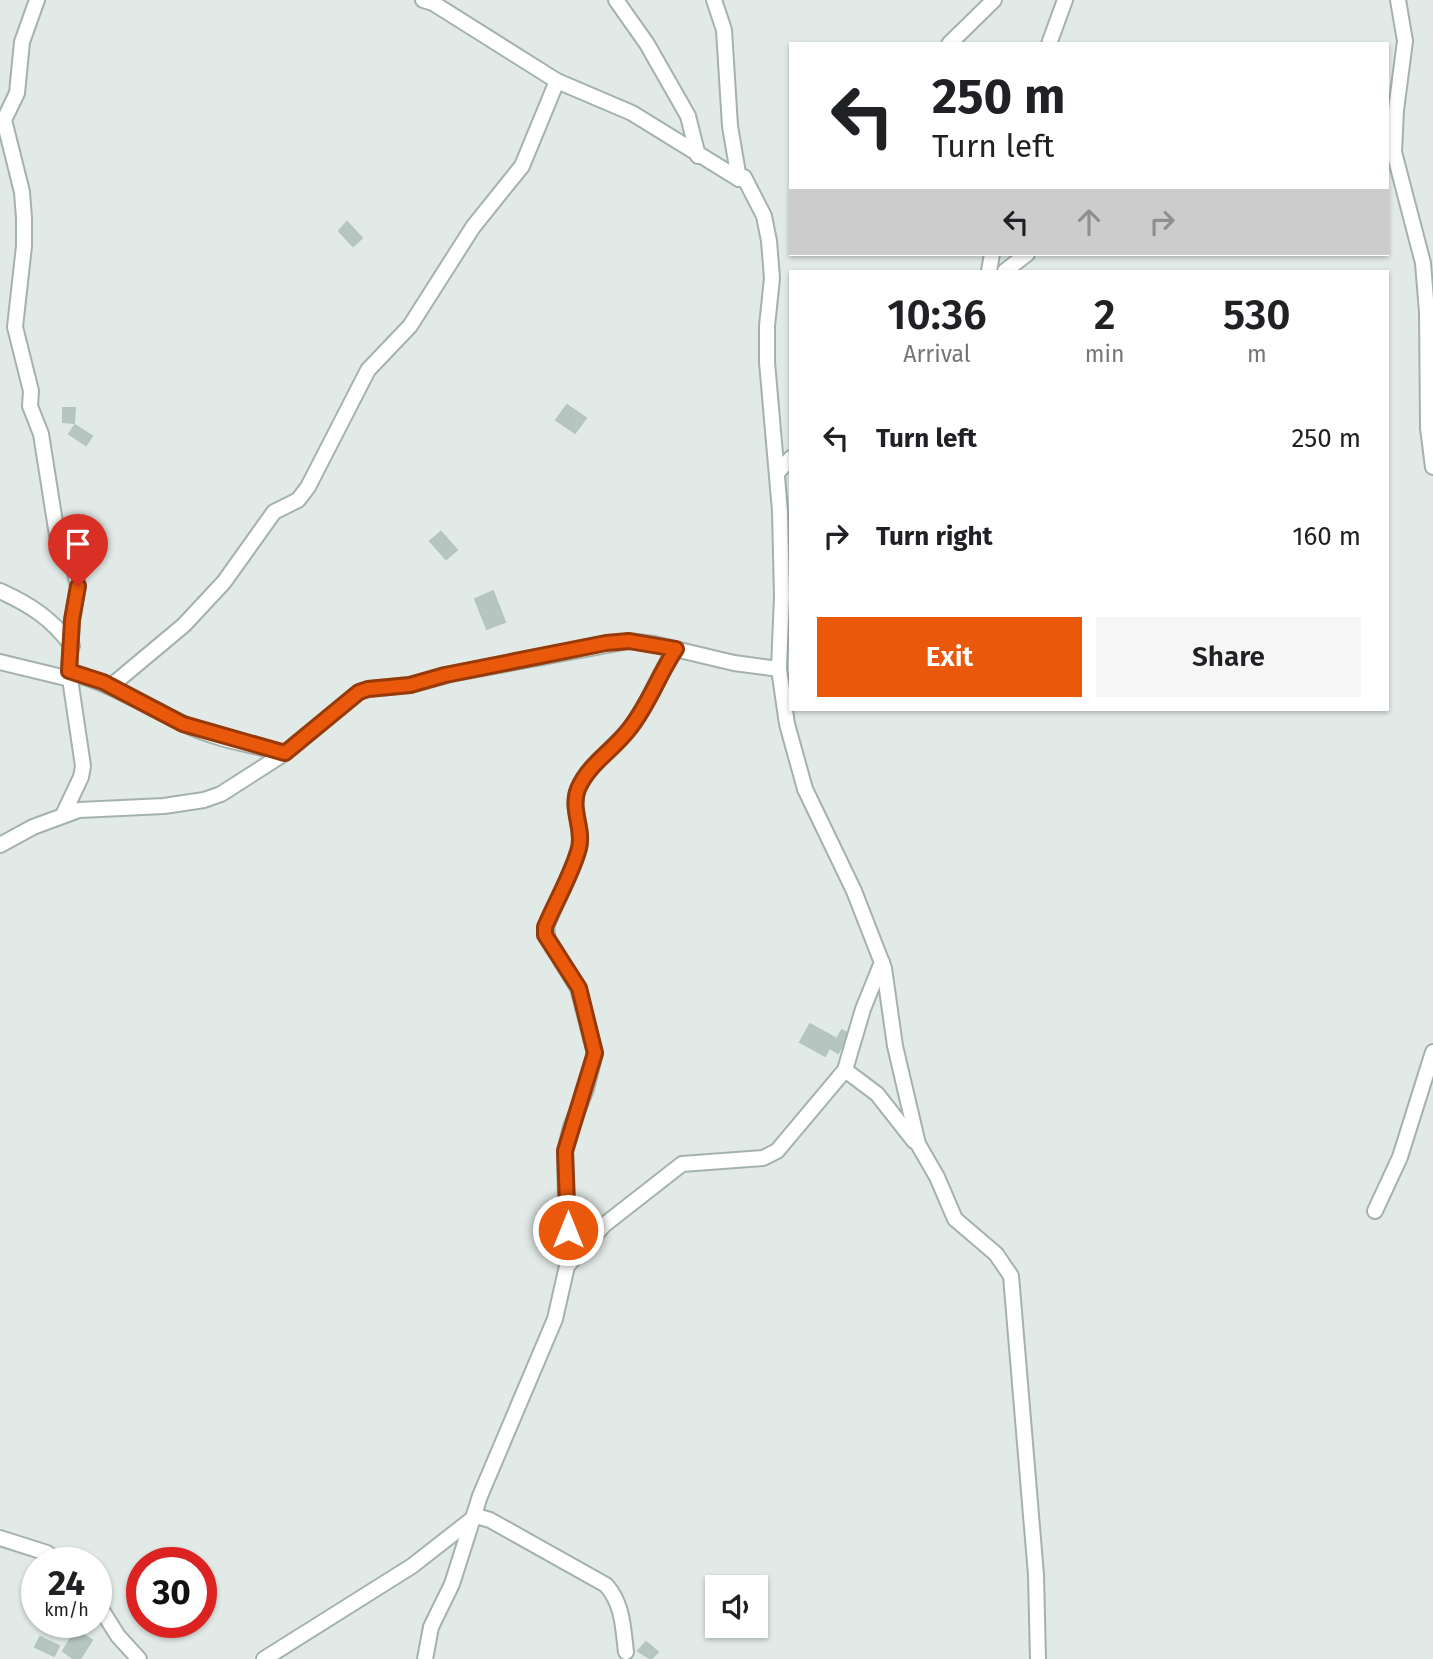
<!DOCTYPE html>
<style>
body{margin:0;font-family:"Fira Sans",sans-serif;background:#f6f6f6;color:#202124;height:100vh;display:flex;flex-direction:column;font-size:26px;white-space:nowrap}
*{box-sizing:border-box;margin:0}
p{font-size:23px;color:#757577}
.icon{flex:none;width:38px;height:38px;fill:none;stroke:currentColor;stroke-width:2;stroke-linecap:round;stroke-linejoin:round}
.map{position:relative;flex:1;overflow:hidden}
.details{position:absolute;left:789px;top:270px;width:600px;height:441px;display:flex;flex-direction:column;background:#fff;border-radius:0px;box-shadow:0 2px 5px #0004}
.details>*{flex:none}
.top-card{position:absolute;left:789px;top:42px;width:600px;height:214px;border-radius:0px;box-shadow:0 2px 5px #0004;background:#fff;color:#202124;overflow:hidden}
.tools{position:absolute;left:705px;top:1575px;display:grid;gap:14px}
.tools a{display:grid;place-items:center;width:63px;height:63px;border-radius:0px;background:#fff;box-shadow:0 2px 5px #0004;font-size:35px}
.speed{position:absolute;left:21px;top:1547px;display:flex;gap:14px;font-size:35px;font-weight:700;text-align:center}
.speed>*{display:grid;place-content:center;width:91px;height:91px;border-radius:50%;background:#fff;box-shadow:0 2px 5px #0004;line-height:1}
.speed small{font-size:18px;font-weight:400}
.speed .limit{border:10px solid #d22;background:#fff;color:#111}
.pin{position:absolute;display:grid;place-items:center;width:60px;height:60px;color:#fff;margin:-72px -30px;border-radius:50% 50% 50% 0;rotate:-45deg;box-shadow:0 0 7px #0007}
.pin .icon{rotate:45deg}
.me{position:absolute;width:77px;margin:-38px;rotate:0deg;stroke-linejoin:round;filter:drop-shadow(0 0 5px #0008)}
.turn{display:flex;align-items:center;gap:24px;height:147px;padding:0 28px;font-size:32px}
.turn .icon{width:91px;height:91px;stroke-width:2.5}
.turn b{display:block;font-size:49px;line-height:60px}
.lanes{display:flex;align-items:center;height:66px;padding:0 28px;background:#0003;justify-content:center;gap:35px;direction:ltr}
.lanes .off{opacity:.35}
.eta{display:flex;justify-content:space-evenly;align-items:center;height:119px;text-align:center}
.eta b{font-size:42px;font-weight:600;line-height:49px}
.button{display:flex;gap:14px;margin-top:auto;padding:14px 28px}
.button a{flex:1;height:80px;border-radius:0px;background:#ea580c;color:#fff;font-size:28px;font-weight:600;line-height:80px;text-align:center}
.button a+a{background:#f6f6f6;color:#202124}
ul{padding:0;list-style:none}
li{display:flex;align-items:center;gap:21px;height:98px;padding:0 28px}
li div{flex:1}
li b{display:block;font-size:26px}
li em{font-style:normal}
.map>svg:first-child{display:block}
</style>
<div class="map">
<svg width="1433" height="1659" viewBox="0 0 1433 1659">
<rect width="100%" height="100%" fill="#e1eae7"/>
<g fill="#b6c5c0" stroke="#b4c4bf" stroke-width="2">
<polygon points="347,222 362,238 353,246 339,231"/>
<polygon points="567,405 586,418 575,433 556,420"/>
<polygon points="63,408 75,408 74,423 63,422"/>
<polygon points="75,425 92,436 86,445 69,434"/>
<polygon points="441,532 457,550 446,559 430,541"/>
<polygon points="493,591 505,622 487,629 475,599"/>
<polygon points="810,1024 835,1038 825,1056 800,1042"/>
<polygon points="842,1030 849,1034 838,1053 831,1049"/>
<polygon points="76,1630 92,1640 80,1659 74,1659 63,1651"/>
<polygon points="40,1637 59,1646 54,1656 35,1647"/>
<polygon points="646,1642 658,1652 651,1659 638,1651"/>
</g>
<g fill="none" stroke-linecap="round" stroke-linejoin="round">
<defs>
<g id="street">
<polyline points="37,0 22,42 17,93 4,120 22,192 24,218 24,246 15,327 31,391 30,406 41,434 57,535 73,565 78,586 72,620 69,672 83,766 81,777 63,815"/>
<polyline points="423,0 433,3 557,81 632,113 739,179"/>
<polyline points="616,0 647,44 688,116 698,156"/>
<polyline points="714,0 724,30 730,126 739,179 744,177 764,216 769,241 772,278 767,326 767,362 780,511 782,596 779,669 787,724 805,789 854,891 884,968 895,1046 918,1144 937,1177 955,1219 996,1254 1011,1276 1036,1575 1038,1659"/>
<polyline points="1398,0 1405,41 1396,110 1394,152 1423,263 1427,312 1428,428 1433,467"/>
<polyline points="949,44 994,0"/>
<polyline points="1049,44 1065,0"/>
<polyline points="989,271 992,254"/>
<polyline points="1005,271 1027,254"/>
<polyline points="778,472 791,458"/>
<path d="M0,591C31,605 52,619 72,646"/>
<polyline points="0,662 70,679"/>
<path d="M69,672C112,684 142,704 182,723C213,739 251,745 285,753"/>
<polyline points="111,686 184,625 224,582 274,512 298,500 308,487 368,370 410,326 473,227 522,166 557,81"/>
<polyline points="0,845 33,827 79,810 164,806 204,800 221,794 285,753 359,692 368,689 410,685 451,674 629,641 654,644 734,663 779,669"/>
<polyline points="845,1070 877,1094 914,1141"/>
<polyline points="1375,1211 1400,1157 1433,1052"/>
<polyline points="567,1266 604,1225 682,1164 763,1158 777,1151 845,1070 863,1009 882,962"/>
<polyline points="0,1538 47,1553 61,1563"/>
<polyline points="96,1601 118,1636 139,1659"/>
<path d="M264,1659L412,1566L476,1516L490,1520L606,1585C623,1604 623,1628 626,1652"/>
<path d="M425,1659L431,1627L452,1584L480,1496L555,1319L567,1266L565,1151L571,1127L586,1089L595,1053L578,988L548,939L546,927C555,903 573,872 579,848C584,829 570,809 578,789C589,763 613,750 630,728C649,704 659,674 675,649"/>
</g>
</defs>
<use href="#street" stroke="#a4b2ae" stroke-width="18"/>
<use href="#street" stroke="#fff" stroke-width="14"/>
</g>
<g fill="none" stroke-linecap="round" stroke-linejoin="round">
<defs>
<path id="route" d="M78,586L72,620L69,671L103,682L183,724L285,753L359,692L368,689L410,685L445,675L606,643L629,641L676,649C659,674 649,704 630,728C614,750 589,763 578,789C570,809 584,829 579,848C573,872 555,903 545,927V935L579,988L595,1053L565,1151L568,1230"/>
</defs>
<use href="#route" stroke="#983908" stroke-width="18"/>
<use href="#route" stroke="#ea580c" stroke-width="12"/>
</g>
</svg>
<div class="tools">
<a><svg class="icon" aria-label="sound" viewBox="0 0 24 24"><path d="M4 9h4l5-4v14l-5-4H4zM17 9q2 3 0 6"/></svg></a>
</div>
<div class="speed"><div>24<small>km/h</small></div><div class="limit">30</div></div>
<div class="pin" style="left:78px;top:586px;background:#d93025"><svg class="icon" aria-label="arrive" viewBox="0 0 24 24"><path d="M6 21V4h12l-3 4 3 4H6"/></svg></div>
<svg class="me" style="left:568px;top:1230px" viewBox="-20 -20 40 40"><circle r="17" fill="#ea580c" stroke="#fff" stroke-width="3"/><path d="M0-11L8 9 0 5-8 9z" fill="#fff"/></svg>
<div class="top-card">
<div class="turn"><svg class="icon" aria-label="left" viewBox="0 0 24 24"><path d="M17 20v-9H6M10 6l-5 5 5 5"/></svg><div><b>250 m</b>Turn left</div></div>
<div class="lanes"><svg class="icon" aria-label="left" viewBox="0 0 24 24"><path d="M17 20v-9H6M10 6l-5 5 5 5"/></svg><svg class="icon off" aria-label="ahead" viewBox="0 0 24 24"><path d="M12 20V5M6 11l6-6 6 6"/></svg><svg class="icon off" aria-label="right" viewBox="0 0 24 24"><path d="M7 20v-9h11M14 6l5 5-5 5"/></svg></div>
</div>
<section class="details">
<div class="eta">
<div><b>10:36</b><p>Arrival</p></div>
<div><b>2</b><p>min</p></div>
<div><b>530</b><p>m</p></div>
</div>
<ul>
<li><svg class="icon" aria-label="left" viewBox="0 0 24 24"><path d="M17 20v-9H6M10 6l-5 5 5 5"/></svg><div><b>Turn left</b></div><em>250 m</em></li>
<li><svg class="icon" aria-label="right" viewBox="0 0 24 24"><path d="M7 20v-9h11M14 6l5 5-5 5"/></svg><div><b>Turn right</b></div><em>160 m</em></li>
</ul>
<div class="button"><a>Exit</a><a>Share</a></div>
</section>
</div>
